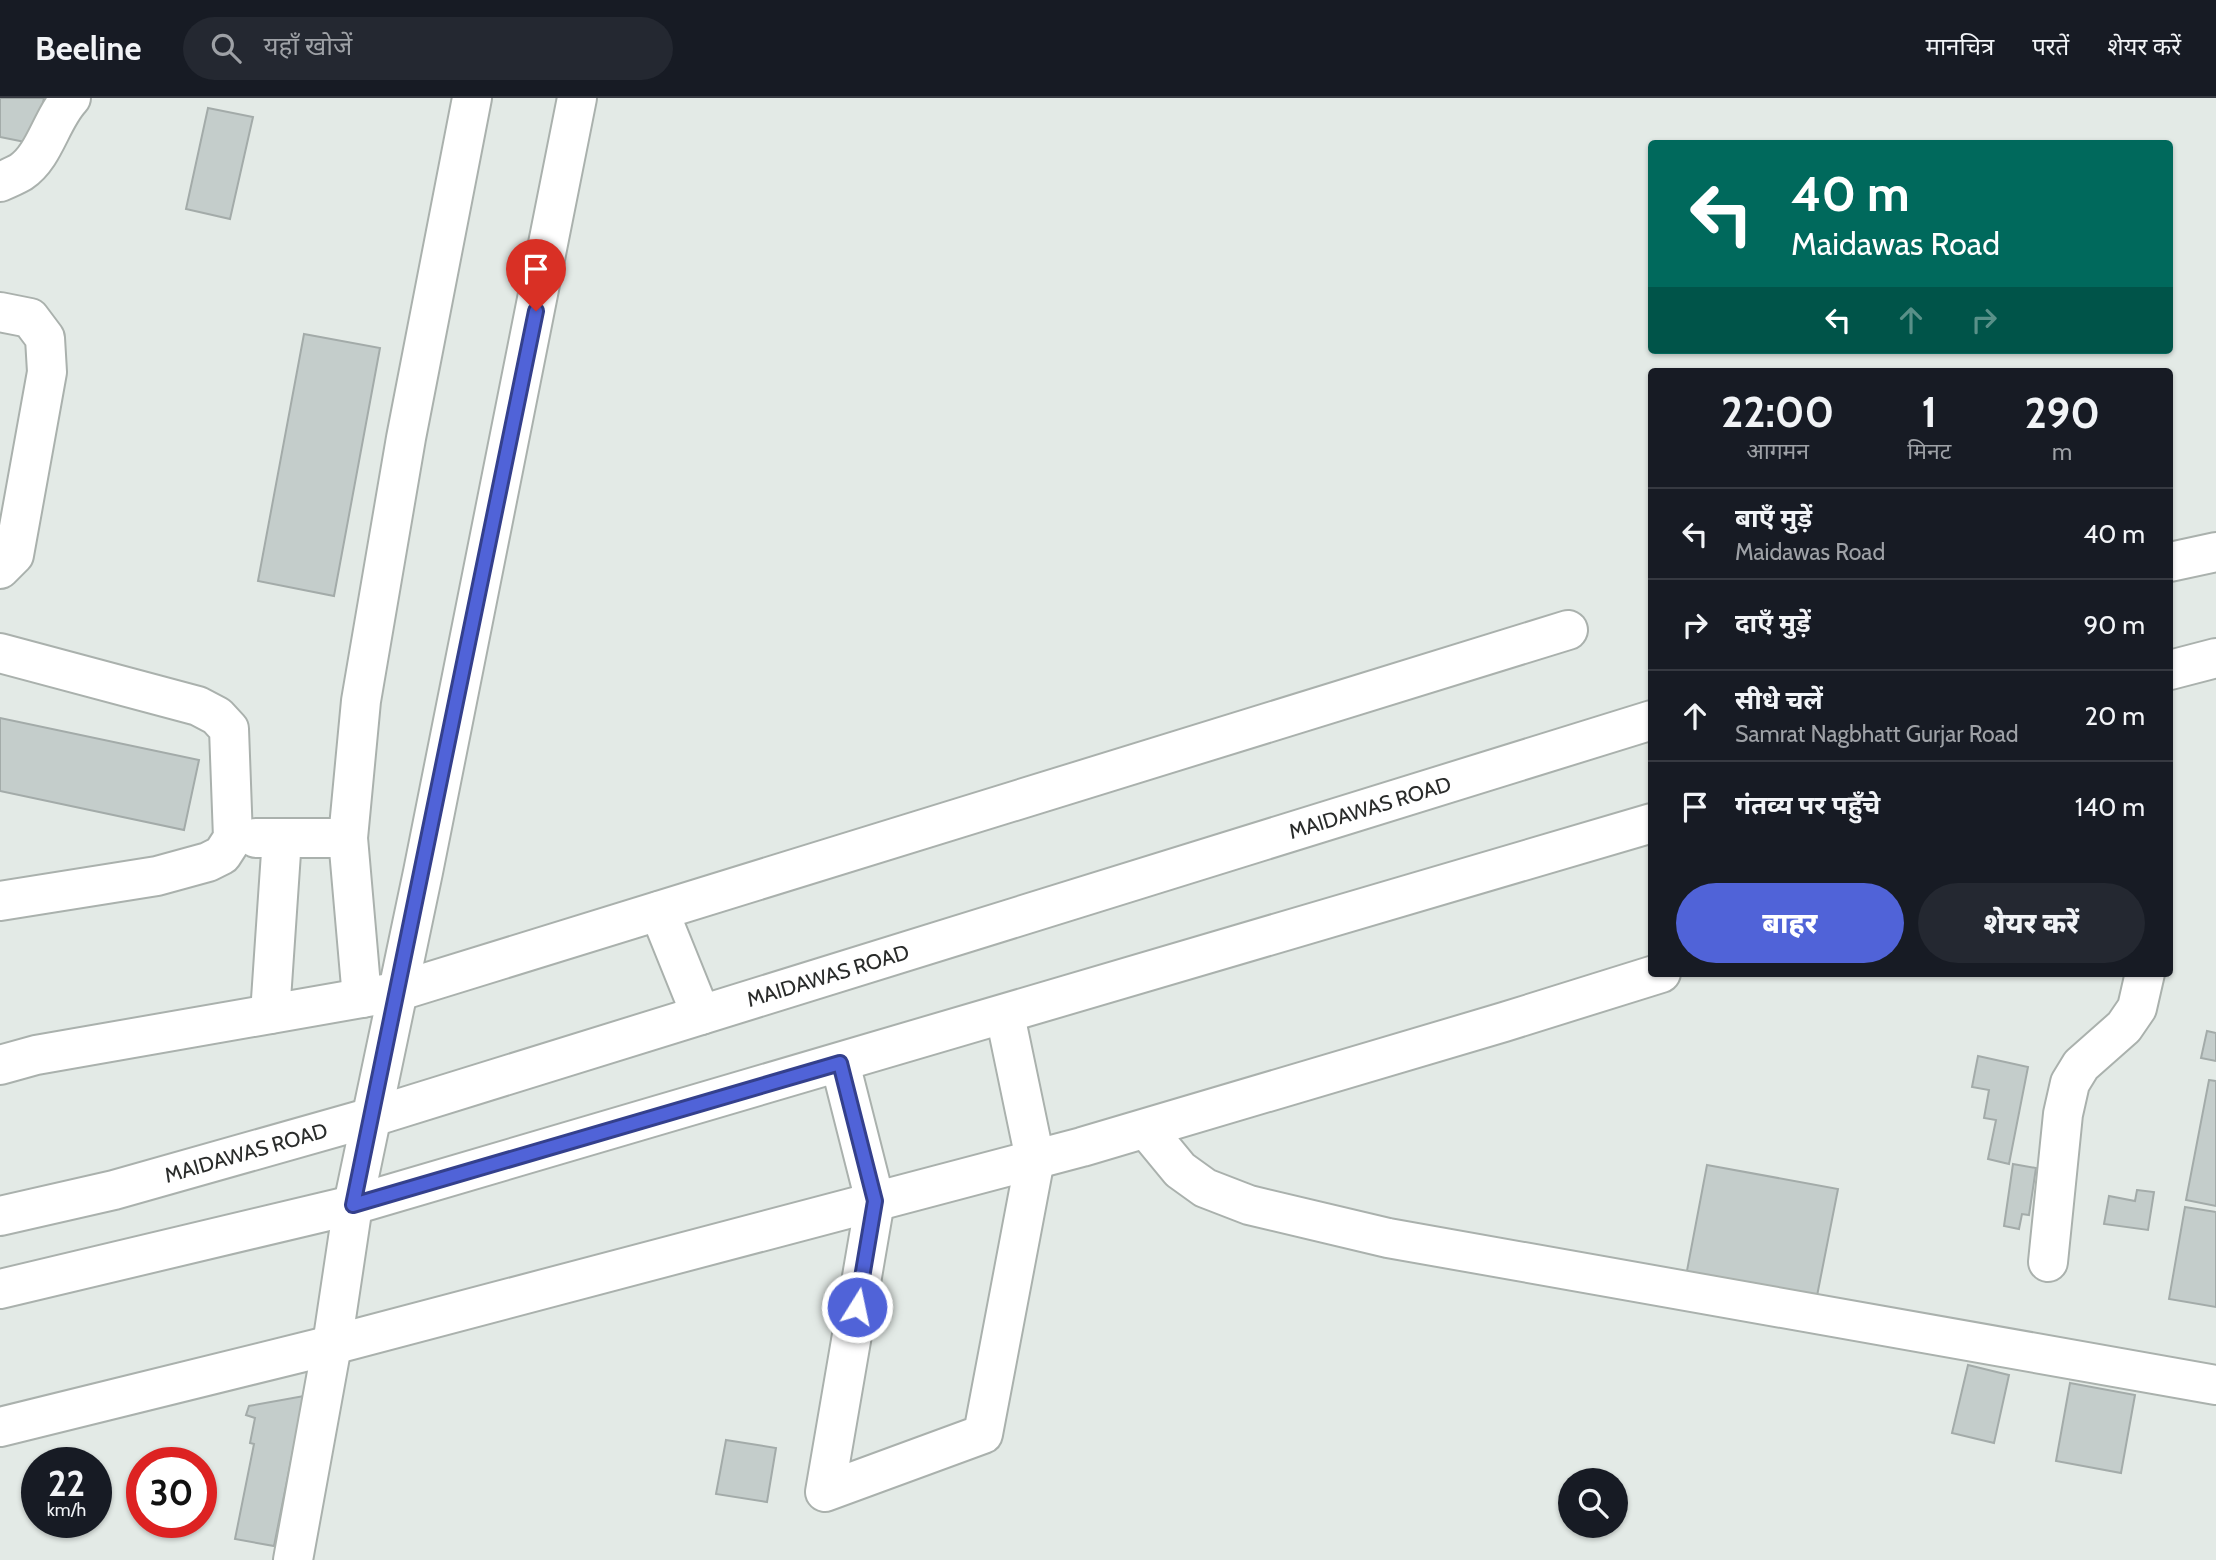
<!DOCTYPE html>
<html lang="hi">
<meta charset="utf-8">
<style>
body{margin:0;font-family:Cabin,"Noto Sans Devanagari",sans-serif;background:#242831;color:#f1f3f6;height:100vh;display:flex;flex-direction:column;font-size:26px;white-space:nowrap}
*{box-sizing:border-box;margin:0}
p{font-size:23px;color:#9ea1a6}
.icon{flex:none;width:38px;height:38px;fill:none;stroke:currentColor;stroke-width:2;stroke-linecap:round;stroke-linejoin:round}
.map{position:relative;flex:1;overflow:hidden}
.panel{position:absolute;left:1648px;top:270px;width:525px;height:609px;display:flex;flex-direction:column;background:#171b24;border-radius:7px;box-shadow:0 2px 5px #0004}
.panel>*{flex:none}
.hud{position:absolute;left:1648px;top:42px;width:525px;height:214px;border-radius:7px;box-shadow:0 2px 5px #0004;background:#00695c;color:#fff;overflow:hidden}
.fabs{position:absolute;left:1558px;top:1370px;display:grid;gap:14px}
.fabs a{display:grid;place-items:center;width:70px;height:70px;border-radius:50%;background:#171b24;box-shadow:0 2px 5px #0004;font-size:35px}
.speed{position:absolute;left:21px;top:1349px;display:flex;gap:14px;font-size:35px;font-weight:700;text-align:center}
.speed>*{display:grid;place-content:center;width:91px;height:91px;border-radius:50%;background:#171b24;box-shadow:0 2px 5px #0004;line-height:1}
.speed small{font-size:18px;font-weight:400}
.speed .limit{border:10px solid #d22;background:#fff;color:#111}
.pin{position:absolute;display:grid;place-items:center;width:60px;height:60px;color:#fff;margin:-72px -30px;border-radius:50% 50% 50% 0;rotate:-45deg;box-shadow:0 0 7px #0007}
.pin .icon{rotate:45deg}
.me{position:absolute;width:77px;margin:-38px;rotate:10deg;stroke-linejoin:round;filter:drop-shadow(0 0 5px #0008)}
.turn{display:flex;align-items:center;gap:24px;height:147px;padding:0 28px;font-size:32px}
.turn .icon{width:91px;height:91px;stroke-width:2.5}
.turn b{display:block;font-size:49px;line-height:60px}
.lanes{display:flex;align-items:center;height:66px;padding:0 28px;background:#0003;justify-content:center;gap:35px;direction:ltr}
.lanes .off{opacity:.35}
.eta{display:flex;justify-content:space-evenly;align-items:center;height:119px;text-align:center}
.eta b{font-size:42px;font-weight:800;line-height:49px}
.button{display:flex;gap:14px;margin-top:auto;padding:14px 28px}
.button a{flex:1;height:80px;border-radius:42px;background:#5063d8;color:#fff;font-size:28px;font-weight:800;line-height:80px;text-align:center}
.button a+a{background:#242831;color:#f1f3f6}
ul{padding:0;list-style:none}
li{display:flex;align-items:center;gap:21px;height:91px;padding:0 28px;border-top:2px solid #363941}
li div{flex:1}
li b{display:block;font-size:26px}
li em{font-style:normal}
header{display:flex;align-items:center;gap:42px;box-sizing:border-box;height:98px;padding:0 35px;background:#171b24;border-bottom:2px solid #363941}
header strong{font-size:33px}
nav{display:flex;gap:38px;margin-inline-start:auto;font-size:24px}
.search{width:490px;height:63px;background:#242831;display:flex;align-items:center;gap:18px;box-sizing:border-box;padding:0 24px;border-radius:38px;color:#9ea1a6;font-size:26px}
.map>svg:first-child{display:block}
</style>
<header>
<strong>Beeline</strong>
<div class="search"><svg class="icon" aria-label="search" viewBox="0 0 24 24"><circle cx="10" cy="10" r="6"/><path d="M15 15l6 6"/></svg>यहाँ खोजें</div>
<nav><a>मानचित्र</a><a>परतें</a><a>शेयर करें</a></nav>
</header>
<div class="map">
<svg width="2216" height="1462" viewBox="0 0 2216 1462">
<rect width="100%" height="100%" fill="#e3eae6"/>
<g fill="#c4cdcb" stroke="#a3aba9" stroke-width="2">
<polygon points="0,0 44,0 35,46 0,39"/>
<polygon points="208,10 253,19 230,121 186,111"/>
<polygon points="304,236 380,250 334,498 258,483"/>
<polygon points="0,620 199,662 184,732 0,693"/>
<polygon points="2207,933 2216,935 2216,963 2201,960"/>
<polygon points="1978,958 2028,969 2009,1066 1988,1061 1996,1022 1984,1020 1989,992 1972,989"/>
<polygon points="2209,982 2216,983 2216,1108 2186,1102"/>
<polygon points="2013,1066 2036,1070 2029,1117 2022,1116 2019,1131 2004,1128"/>
<polygon points="1707,1067 1838,1091 1816,1203 1686,1178"/>
<polygon points="2137,1092 2154,1094 2148,1132 2104,1126 2109,1098 2135,1103"/>
<polygon points="2185,1109 2216,1114 2216,1209 2169,1201"/>
<polygon points="1968,1267 2009,1277 1994,1345 1952,1335"/>
<polygon points="2070,1285 2135,1297 2121,1375 2056,1363"/>
<polygon points="304,1298 274,1448 235,1441 254,1346 250,1345 255,1320 246,1317 249,1308"/>
<polygon points="726,1342 776,1350 767,1404 716,1396"/>
</g>
<g fill="none" stroke-linecap="round" stroke-linejoin="round">
<defs>
<g id="minor">
<path d="M0,84C7,81 14,78 21,74C45,58 51,21 71,0"/>
<polyline points="0,214 30,220 45,240 47,274 14,457 0,471"/>
<polyline points="2170,464 2216,454"/>
<polyline points="0,555 198,608 217,618 229,631 233,740 222,757 208,764 157,778 0,803"/>
<polyline points="2170,572 2216,560"/>
<polyline points="256,740 348,740"/>
<polyline points="659,813 701,917"/>
<polyline points="362,900 348,740 361,603 406,340 472,0"/>
<polyline points="270,916 282,740"/>
<polyline points="840,965 875,1103 825,1394 983,1336 1035,1061 1005,917"/>
<polyline points="0,967 36,957 396,894 1568,532"/>
<polyline points="1147,1032 1180,1072 1205,1090 1249,1107 1388,1140 2216,1287"/>
<polyline points="0,1118 114,1092 372,1019 1652,622"/>
<polyline points="2048,1164 2063,1016 2070,985 2081,967 2124,929 2137,910 2145,875"/>
<polyline points="0,1191 353,1107 1652,725"/>
<polyline points="0,1329 332,1247 1082,1049 1504,924 1661,875"/>
<polyline points="293,1462 332,1247 353,1107 423,774 577,0"/>
</g>
</defs>
<use href="#minor" stroke="#aab1ad" stroke-width="42"/>
<use href="#minor" stroke="#fff" stroke-width="38"/>
</g>
<g fill="none" stroke-linecap="round" stroke-linejoin="round">
<defs>
<polyline id="route" points="536,213 353,1107 840,965 875,1103 857,1209"/>
</defs>
<use href="#route" stroke="#34408c" stroke-width="18"/>
<use href="#route" stroke="#5063d8" stroke-width="12"/>
</g>
<g text-anchor="middle" stroke-width="5" stroke-linejoin="round" paint-order="stroke">
<g font-size="21" fill="#2a2c2b" stroke="#fff">
<text transform="translate(1370 710) rotate(-17)" y="7">MAIDAWAS ROAD</text>
<text transform="translate(828 878) rotate(-17)" y="7">MAIDAWAS ROAD</text>
<text transform="translate(246 1055) rotate(-16)" y="7">MAIDAWAS ROAD</text>
</g>
</g>
</svg>
<div class="fabs">
<a><svg class="icon" aria-label="search" viewBox="0 0 24 24"><circle cx="10" cy="10" r="6"/><path d="M15 15l6 6"/></svg></a>
</div>
<div class="speed"><div>22<small>km/h</small></div><div class="limit">30</div></div>
<div class="pin" style="left:536px;top:213px;background:#d93025"><svg class="icon" aria-label="arrive" viewBox="0 0 24 24"><path d="M6 21V4h12l-3 4 3 4H6"/></svg></div>
<svg class="me" style="left:857px;top:1209px" viewBox="-20 -20 40 40"><circle r="17" fill="#5063d8" stroke="#fff" stroke-width="3"/><path d="M0-11L8 9 0 5-8 9z" fill="#fff"/></svg>
<div class="hud">
<div class="turn"><svg class="icon" aria-label="left" viewBox="0 0 24 24"><path d="M17 20v-9H6M10 6l-5 5 5 5"/></svg><div><b>40 m</b>Maidawas Road</div></div>
<div class="lanes"><svg class="icon" aria-label="left" viewBox="0 0 24 24"><path d="M17 20v-9H6M10 6l-5 5 5 5"/></svg><svg class="icon off" aria-label="ahead" viewBox="0 0 24 24"><path d="M12 20V5M6 11l6-6 6 6"/></svg><svg class="icon off" aria-label="right" viewBox="0 0 24 24"><path d="M7 20v-9h11M14 6l5 5-5 5"/></svg></div>
</div>
<section class="panel">
<div class="eta">
<div><b>22:00</b><p>आगमन</p></div>
<div><b>1</b><p>मिनट</p></div>
<div><b>290</b><p>m</p></div>
</div>
<ul>
<li><svg class="icon" aria-label="left" viewBox="0 0 24 24"><path d="M17 20v-9H6M10 6l-5 5 5 5"/></svg><div><b>बाएँ मुड़ें</b><p>Maidawas Road</p></div><em>40 m</em></li>
<li><svg class="icon" aria-label="right" viewBox="0 0 24 24"><path d="M7 20v-9h11M14 6l5 5-5 5"/></svg><div><b>दाएँ मुड़ें</b></div><em>90 m</em></li>
<li><svg class="icon" aria-label="ahead" viewBox="0 0 24 24"><path d="M12 20V5M6 11l6-6 6 6"/></svg><div><b>सीधे चलें</b><p>Samrat Nagbhatt Gurjar Road</p></div><em>20 m</em></li>
<li><svg class="icon" aria-label="arrive" viewBox="0 0 24 24"><path d="M6 21V4h12l-3 4 3 4H6"/></svg><div><b>गंतव्य पर पहुँचे</b></div><em>140 m</em></li>
</ul>
<div class="button"><a>बाहर</a><a>शेयर करें</a></div>
</section>
</div>
